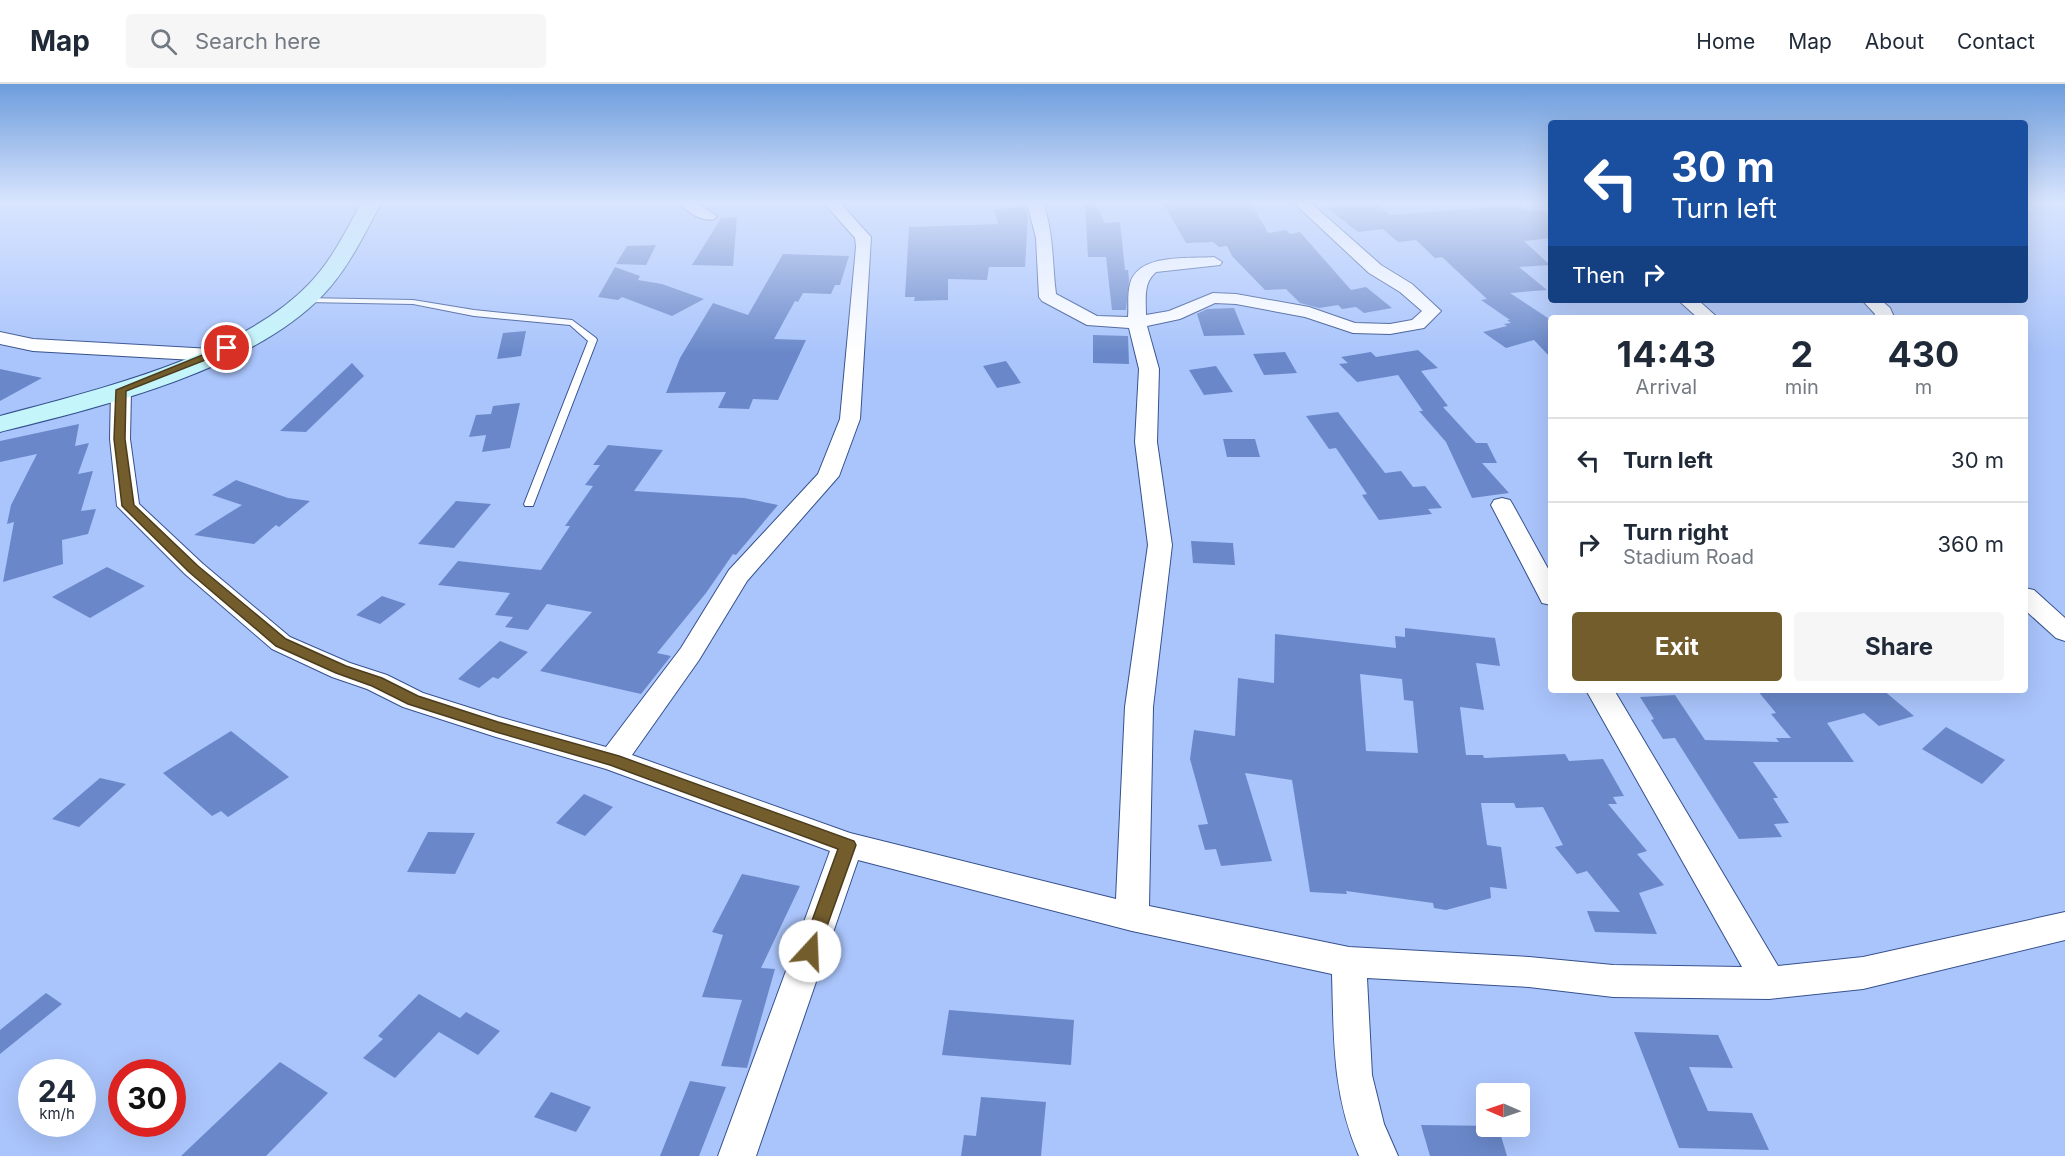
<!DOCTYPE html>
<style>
body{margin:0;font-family:Inter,sans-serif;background:#f6f6f7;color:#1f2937;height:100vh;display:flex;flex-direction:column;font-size:22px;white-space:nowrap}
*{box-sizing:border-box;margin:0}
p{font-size:20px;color:#747a83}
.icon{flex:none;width:33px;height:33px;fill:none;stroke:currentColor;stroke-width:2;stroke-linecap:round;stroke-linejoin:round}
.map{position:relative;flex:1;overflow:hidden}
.drawer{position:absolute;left:1548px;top:231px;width:480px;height:378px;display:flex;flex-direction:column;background:#fff;border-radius:6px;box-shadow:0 6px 24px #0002}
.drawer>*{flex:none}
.top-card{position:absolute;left:1548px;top:36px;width:480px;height:183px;border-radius:6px;box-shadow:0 6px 24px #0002;background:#1a4fa0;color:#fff;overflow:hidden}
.needle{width:39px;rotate:272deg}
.fabs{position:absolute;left:1476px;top:999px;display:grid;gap:12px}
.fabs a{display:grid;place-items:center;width:54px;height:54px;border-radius:6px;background:#fff;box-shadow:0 6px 24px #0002;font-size:30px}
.speed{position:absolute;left:18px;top:975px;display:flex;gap:12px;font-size:30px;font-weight:700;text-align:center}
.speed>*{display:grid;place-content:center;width:78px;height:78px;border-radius:50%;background:#fff;box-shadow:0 6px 24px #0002;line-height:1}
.speed small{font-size:15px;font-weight:400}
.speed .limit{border:9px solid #d22;background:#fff;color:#111}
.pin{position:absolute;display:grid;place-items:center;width:51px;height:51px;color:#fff;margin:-26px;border:3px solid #fff;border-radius:50%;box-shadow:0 2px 6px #0007}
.me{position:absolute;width:66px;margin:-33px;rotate:20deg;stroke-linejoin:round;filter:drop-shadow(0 0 4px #0008)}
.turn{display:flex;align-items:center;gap:21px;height:126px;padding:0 24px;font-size:27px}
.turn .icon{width:78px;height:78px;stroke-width:2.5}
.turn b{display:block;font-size:42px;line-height:51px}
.then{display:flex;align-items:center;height:57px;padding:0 24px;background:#0003;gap:12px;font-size:22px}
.eta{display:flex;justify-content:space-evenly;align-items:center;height:102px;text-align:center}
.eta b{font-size:36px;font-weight:700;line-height:42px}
.button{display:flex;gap:12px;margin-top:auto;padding:12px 24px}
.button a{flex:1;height:69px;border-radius:6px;background:#735d2d;color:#fff;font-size:24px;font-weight:700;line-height:69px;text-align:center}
.button a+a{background:#f6f6f7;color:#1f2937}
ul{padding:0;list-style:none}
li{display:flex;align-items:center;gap:18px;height:84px;padding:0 24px;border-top:2px solid #e0e1e3}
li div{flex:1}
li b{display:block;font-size:22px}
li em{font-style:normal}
header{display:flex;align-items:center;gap:36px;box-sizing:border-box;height:84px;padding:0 30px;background:#fff;border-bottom:2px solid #e0e1e3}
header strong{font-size:28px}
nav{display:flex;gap:33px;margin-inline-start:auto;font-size:21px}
.search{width:420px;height:54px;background:#f6f6f7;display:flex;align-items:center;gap:15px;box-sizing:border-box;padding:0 21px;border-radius:6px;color:#747a83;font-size:22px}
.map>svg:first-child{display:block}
</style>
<header>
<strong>Map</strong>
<div class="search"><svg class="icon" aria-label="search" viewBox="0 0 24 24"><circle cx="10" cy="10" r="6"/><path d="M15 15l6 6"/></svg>Search here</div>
<nav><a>Home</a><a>Map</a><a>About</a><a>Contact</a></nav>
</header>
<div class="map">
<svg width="2065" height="1072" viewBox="0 0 2065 1072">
<rect width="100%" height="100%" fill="#aac5fc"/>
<g fill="#6a88c9" fill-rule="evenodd">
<polygon points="1085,119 1095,119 1105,139 1120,138 1125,186 1128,186 1129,196 1126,226 1112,226 1106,173 1088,173"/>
<polygon points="1163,119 1251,119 1268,149 1286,146 1290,150 1300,148 1351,206 1366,203 1392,224 1364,229 1356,223 1342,225 1338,221 1319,224 1300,219 1286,205 1265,206 1232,172 1227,162 1219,163 1213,158 1186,159"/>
<polygon points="1374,119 1390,131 1519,121 1528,127 1543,126 1551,132 1551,154 1524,157 1550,181 1519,183 1547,206 1510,209 1551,236 1551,274 1534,256 1506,264 1483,248 1507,242 1504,240 1511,239 1507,236 1510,236 1481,216 1487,215 1442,173 1435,174 1416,156 1398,158 1383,145 1358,148 1327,124"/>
<polygon points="1025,123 1028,132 1025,183 989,183 987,196 948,195 948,216 914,217 915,213 905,213 909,143 998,140 994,125"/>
<polygon points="737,133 733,182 692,181 721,134"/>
<polygon points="656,161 646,181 616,180 627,162"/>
<polygon points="783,170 849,172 840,201 835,201 831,210 803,209 798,218 795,217 774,255 806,256 778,316 753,315 749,325 718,324 726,308 666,309 680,274 713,219 748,231"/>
<polygon points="615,183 640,192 638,196 662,200 704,215 672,232 622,213 618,216 598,213"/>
<polygon points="1234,224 1245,251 1204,252 1197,230 1207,225"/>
<polygon points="526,247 521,272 497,275 503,249"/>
<polygon points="1093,251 1128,252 1129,280 1093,279"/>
<polygon points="1418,266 1438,284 1421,287 1448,322 1443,323 1476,359 1487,359 1497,379 1482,379 1509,409 1472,414 1446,358 1419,327 1423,327 1398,291 1357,298 1339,280 1348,279 1341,273 1371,268 1376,273"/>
<polygon points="1285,268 1297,289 1264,291 1253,270"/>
<polygon points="1006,277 1021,299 997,304 983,282"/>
<polygon points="352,279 364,292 306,348 280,347"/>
<polygon points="1216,282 1233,308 1204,311 1189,286"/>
<polygon points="0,285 38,293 42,294 0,317"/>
<polygon points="520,319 510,364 482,368 486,351 469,353 476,331 491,330 493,322"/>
<polygon points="1338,328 1385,389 1401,387 1413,403 1425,402 1442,424 1428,425 1432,430 1379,436 1362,411 1367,410 1336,364 1329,365 1306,332"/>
<polygon points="79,340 75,362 89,359 78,390 93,387 81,427 96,425 88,450 62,456 63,480 3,498 14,438 7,440 11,421 37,370 0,378 0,357"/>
<polygon points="1223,355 1255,355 1260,373 1227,373"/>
<polygon points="608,361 663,366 634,407 744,414 778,421 736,471 733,470 706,509 657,569 671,572 641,610 540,587 592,528 547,520 528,546 505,543 513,533 495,531 510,509 438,501 458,477 541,486 570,442 565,442 593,402 585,401 600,381 593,381"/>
<polygon points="236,396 288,414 310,417 279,443 276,441 254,460 194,451 242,421 212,411"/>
<polygon points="456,417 491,420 454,464 418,460"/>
<polygon points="1191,457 1233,459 1235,481 1193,479"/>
<polygon points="107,483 145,502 90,534 52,513"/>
<polygon points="382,512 406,520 380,540 356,531"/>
<path d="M1405,544L1495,554L1500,582L1476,579L1484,626L1460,623L1466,671H1483L1484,674L1565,670L1569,677L1603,675L1624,712L1613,713L1617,720H1608L1647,767L1637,770L1664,801L1639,809L1657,850L1595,848L1587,827L1620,828L1587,787L1577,790L1555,763L1563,761L1543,723L1516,724L1514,719H1481L1487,761L1501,763L1507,805L1490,803L1491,814L1446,826L1434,824L1433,819L1346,807L1347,810L1310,808L1292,696L1245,689L1272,777L1221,782L1216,765L1205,766L1198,741L1208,740L1190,675L1194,646L1235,652L1238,594L1274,599L1275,550L1396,564L1395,552L1405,553ZM1360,590L1402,595L1404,616L1413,617L1418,669L1366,667Z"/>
<polygon points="500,557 528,568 498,595 493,593 479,604 458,595"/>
<polygon points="1757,606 1883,606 1914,632 1879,642 1864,629 1827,639 1854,678 1753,678 1778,714 1773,714 1789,739 1774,740 1782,753 1739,755 1675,654 1663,655 1651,636 1654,635 1640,613 1675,611 1705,656 1779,658 1776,654 1791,654 1771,630 1776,629"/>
<polygon points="1946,643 2005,676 1982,700 1922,665"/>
<polygon points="231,647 289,693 228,733 221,727 212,732 163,689"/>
<polygon points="100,694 126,700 79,743 52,735"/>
<polygon points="584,710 613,723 585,752 556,739"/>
<polygon points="428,748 475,749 455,790 407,788"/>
<polygon points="742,790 800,802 761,884 775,885 747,984 721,982 742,916 702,913 723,851 712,848"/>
<polygon points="46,909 62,920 0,970 0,946"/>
<polygon points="419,910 460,934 466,928 500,947 478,971 439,948 395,994 363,974 383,955 378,952"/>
<polygon points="949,926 1074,936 1071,981 942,971"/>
<polygon points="1634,948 1718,951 1733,984 1689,983 1708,1027 1752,1029 1769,1066 1679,1064"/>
<polygon points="280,978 328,1009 266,1072 181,1072"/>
<polygon points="690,997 726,1003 699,1072 660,1072"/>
<polygon points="551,1008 591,1023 576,1048 534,1033"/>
<polygon points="981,1013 1046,1018 1041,1072 961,1072 964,1051 976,1052"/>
<polygon points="1421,1041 1498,1042 1507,1072 1430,1072"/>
</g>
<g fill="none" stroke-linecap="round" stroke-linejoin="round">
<defs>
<polygon id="lane" points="303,214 413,216 474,226 572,236 596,254 597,256 533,422 525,422 524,420 588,257 570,241 474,232 413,220 306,218 302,216"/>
<g id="street">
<path d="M680,119H696L717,132L714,135C703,138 687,129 680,119Z"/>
<path d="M824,119H840L871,153L860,335L839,392L747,497L699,576L632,671L850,749L1116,815L1125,623L1148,461L1135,358L1139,285L1129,244L1087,241L1042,217L1039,213L1036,154L1027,119H1043C1054,149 1052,179 1056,210L1097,232L1128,233C1129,223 1127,210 1130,200C1138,169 1188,175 1214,173L1222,178L1220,181L1156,188C1143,199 1146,215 1146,231L1169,227L1213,209L1236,210L1309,223L1355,239L1390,240L1412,236L1422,227L1400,208L1369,189L1294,119H1311L1381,181L1412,200L1441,227L1424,244L1390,250L1353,249L1305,233L1236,220L1215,219L1180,235L1147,242L1159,285L1157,358L1172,461L1153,623L1149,822L1349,863L1529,873L1613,881L1742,883L1586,606H1614L1778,882L1863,873L2065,828V856L1863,905L1769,915L1613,913L1529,903L1367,894L1372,991L1384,1040L1398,1072H1359C1332,1009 1334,956 1332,890L1132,847L858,776L756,1072H718L830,767L606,685L496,653L403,623L367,605L332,593L272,565L185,490L117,422L110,355L111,306L114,302H128L131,306L130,355L139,420L203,480L290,553L350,579L387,591L423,609L499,633L606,663L681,564L729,486L818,390L840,335L856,163L855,154Z"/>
<polygon points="1678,216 1698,216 1718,234 1698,234"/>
<polygon points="1862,216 1881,216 1890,224 1894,233 1873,234 1875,230"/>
<polygon points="0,248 33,255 212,265 219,267 221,271 219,275 212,277 33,267 0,260"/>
<polygon points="1502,414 1510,416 1513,421 1551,490 1551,521 1542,519 1539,513 1491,421 1494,416"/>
<polygon points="2025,504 2034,506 2065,534 2065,557 2056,554 2025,526"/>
</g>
<path id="secondary" d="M361,119H381C364,151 348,185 323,211C250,287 100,323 0,348V332C95,306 239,273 309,200C332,176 346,147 361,119Z"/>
</defs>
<use href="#lane" stroke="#36518d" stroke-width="2"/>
<use href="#street" stroke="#36518d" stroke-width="2"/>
<use href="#secondary" stroke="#36518d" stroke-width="2"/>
<use href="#lane" fill="#fff" fill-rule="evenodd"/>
<use href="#street" fill="#fff" fill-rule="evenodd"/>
<use href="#secondary" fill="#c4f5fa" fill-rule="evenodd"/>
</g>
<linearGradient id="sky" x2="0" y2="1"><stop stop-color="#6d9ddc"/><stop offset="0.44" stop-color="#d9e5fe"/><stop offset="1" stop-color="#d9e5fe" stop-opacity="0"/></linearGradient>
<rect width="2065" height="269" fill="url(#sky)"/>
<polygon fill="#735d2d" stroke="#4b3c1d" stroke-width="1.5" points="227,261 232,264 231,266 126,307 125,355 134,421 198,482 286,555 346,582 382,594 418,612 498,638 619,672 854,757 856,761 816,873 810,875 803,873 801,867 838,765 610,681 496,648 408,620 372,602 336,589 276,562 189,488 122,422 114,355 116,306"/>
</svg>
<div class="fabs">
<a><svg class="needle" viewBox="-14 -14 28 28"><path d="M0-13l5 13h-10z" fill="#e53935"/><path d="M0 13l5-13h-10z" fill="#747a83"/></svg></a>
</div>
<div class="speed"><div>24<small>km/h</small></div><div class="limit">30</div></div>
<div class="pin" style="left:227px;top:264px;background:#d93025"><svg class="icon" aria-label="arrive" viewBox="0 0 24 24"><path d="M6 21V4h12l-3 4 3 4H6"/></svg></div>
<svg class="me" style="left:810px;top:867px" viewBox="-20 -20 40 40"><circle r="19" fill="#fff"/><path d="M0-13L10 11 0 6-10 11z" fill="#735d2d"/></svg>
<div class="top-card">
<div class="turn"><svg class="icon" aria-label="left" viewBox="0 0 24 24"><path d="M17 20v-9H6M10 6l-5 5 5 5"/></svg><div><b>30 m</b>Turn left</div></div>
<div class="then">Then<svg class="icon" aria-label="right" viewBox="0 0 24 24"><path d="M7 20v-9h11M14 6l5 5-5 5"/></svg></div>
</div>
<section class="drawer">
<div class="eta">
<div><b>14:43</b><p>Arrival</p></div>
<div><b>2</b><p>min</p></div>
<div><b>430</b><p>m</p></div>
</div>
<ul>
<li><svg class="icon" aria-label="left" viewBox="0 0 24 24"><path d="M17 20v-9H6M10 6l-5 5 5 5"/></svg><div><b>Turn left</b></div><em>30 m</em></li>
<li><svg class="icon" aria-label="right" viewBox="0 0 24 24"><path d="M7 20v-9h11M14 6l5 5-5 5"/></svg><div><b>Turn right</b><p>Stadium Road</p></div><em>360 m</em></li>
</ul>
<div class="button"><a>Exit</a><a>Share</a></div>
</section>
</div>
